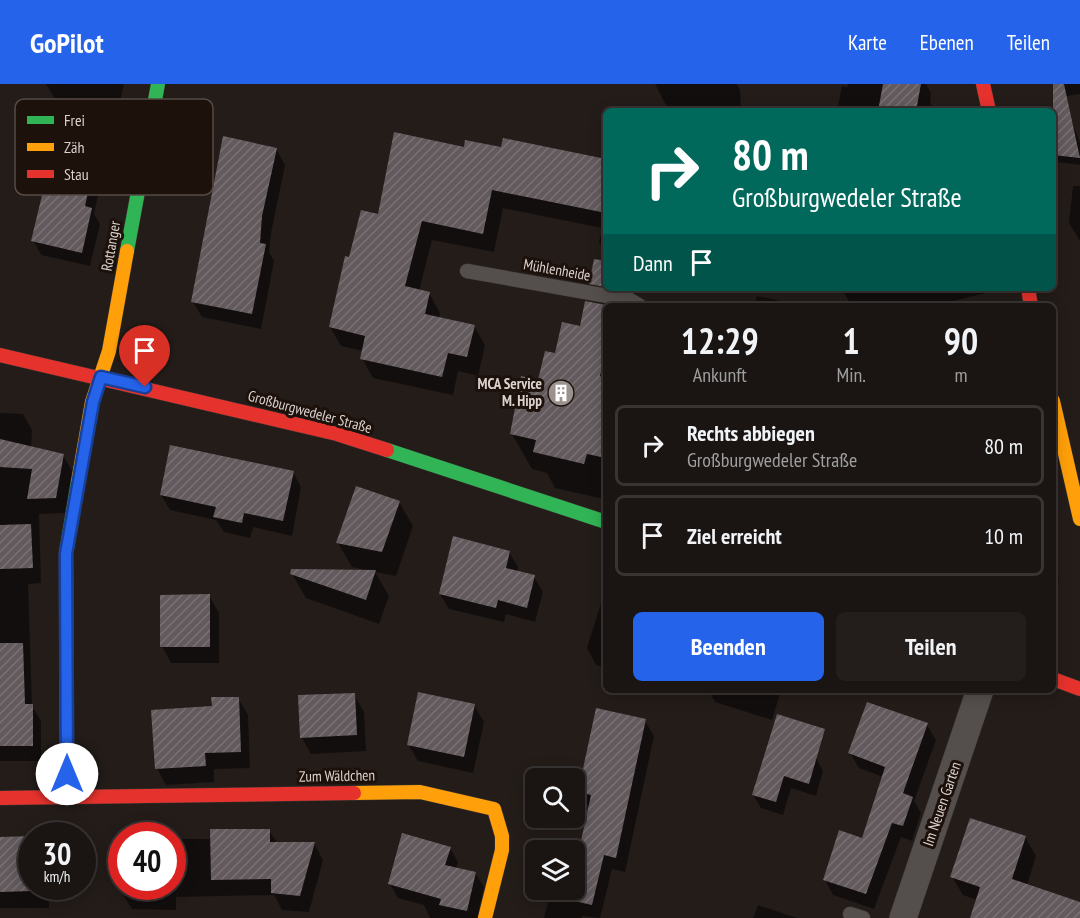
<!DOCTYPE html>
<html lang="de">
<meta charset="utf-8">
<style>
body{margin:0;font-family:"PT Sans Narrow",sans-serif;background:#231e1c;color:#f1f3f6;height:100vh;display:flex;flex-direction:column;font-size:22px;white-space:nowrap}
*{box-sizing:border-box;margin:0}
p{font-size:20px;color:#9f9fa0}
.icon{flex:none;width:33px;height:33px;fill:none;stroke:currentColor;stroke-width:2;stroke-linecap:round;stroke-linejoin:round}
.map{position:relative;flex:1;overflow:hidden}
.side{position:absolute;left:603px;top:219px;width:453px;height:390px;display:flex;flex-direction:column;background:#1a1513;border-radius:9px;box-shadow:0 3px 15px #0003,0 0 0 2px #383433}
.side>*{flex:none}
.hud{position:absolute;left:603px;top:24px;width:453px;height:183px;border-radius:9px;box-shadow:0 3px 15px #0003,0 0 0 2px #383433;background:#00695c;color:#fff;overflow:hidden}
.fabs{position:absolute;left:525px;top:684px;display:grid;gap:12px}
.fabs a{display:grid;place-items:center;width:60px;height:60px;border-radius:9px;background:#1a1513;box-shadow:0 3px 15px #0003,0 0 0 2px #383433;font-size:30px}
.speed{position:absolute;left:18px;top:738px;display:flex;gap:12px;font-size:30px;font-weight:700;text-align:center}
.speed>*{display:grid;place-content:center;width:78px;height:78px;border-radius:50%;background:#1a1513;box-shadow:0 3px 15px #0003,0 0 0 2px #383433;line-height:1}
.speed small{font-size:15px;font-weight:400}
.speed .limit{border:9px solid #d22;background:#fff;color:#111}
.pin{position:absolute;display:grid;place-items:center;width:51px;height:51px;color:#fff;margin:-62px -26px;border-radius:50% 50% 50% 0;rotate:-45deg;box-shadow:0 0 6px #0007}
.pin .icon{rotate:45deg}
.me{position:absolute;width:66px;margin:-33px;rotate:0deg;stroke-linejoin:round;filter:drop-shadow(0 0 4px #0008)}
.turn{display:flex;align-items:center;gap:21px;height:126px;padding:0 30px;font-size:27px}
.turn .icon{width:78px;height:78px;stroke-width:2.5}
.turn b{display:block;font-size:42px;line-height:51px}
.then{display:flex;align-items:center;height:57px;padding:0 30px;background:#0003;gap:12px;font-size:22px}
.eta{display:flex;justify-content:space-evenly;align-items:center;height:102px;text-align:center}
.eta b{font-size:36px;font-weight:800;line-height:42px}
.button{display:flex;gap:12px;margin-top:auto;padding:12px 30px}
.button a{flex:1;height:69px;border-radius:9px;background:#2563eb;color:#fff;font-size:24px;font-weight:800;line-height:69px;text-align:center}
.button a+a{background:#231e1c;color:#f1f3f6}
ul{padding:0;list-style:none}
li{display:flex;align-items:center;gap:18px;height:81px;margin:0 12px 9px;padding:0 18px;border:3px solid #383433;border-radius:9px}
li div{flex:1}
li b{display:block;font-size:22px}
li em{font-style:normal}
header{display:flex;align-items:center;gap:36px;box-sizing:border-box;height:84px;padding:0 30px;background:#2563eb;color:#fff}
header strong{font-size:28px}
nav{display:flex;gap:33px;margin-inline-start:auto;font-size:21px}
.map>svg:first-child{display:block}
</style>
<header>
<strong>GoPilot</strong>
<nav><a>Karte</a><a>Ebenen</a><a>Teilen</a></nav>
</header>
<div class="map">
<svg width="1080" height="834" viewBox="0 0 1080 834">
<defs>
<pattern id="building-hatch" width="6" height="6" patternUnits="userSpaceOnUse" patternTransform="scale(1.5)"><rect width="6" height="6" fill="#635a5e"/><path d="M-1 1l2-2M0 6l6-6M5 7l2-2" fill="none" stroke="#797174"/></pattern>
</defs>
<rect width="100%" height="100%" fill="#231c19"/>
<g fill="#0007">
<polygon points="46,0 124,0 118,28 55,15"/>
<polygon points="655,0 737,0 740,6 741,25 737,27 669,27"/>
<polygon points="848,0 926,0 931,9 930,18 935,27 837,27 842,2 847,3"/>
<polygon points="1060,0 1080,0 1080,10 1067,12"/>
<polygon points="1072,38 1080,59 1080,81 1058,78 1053,69 1053,42"/>
<polygon points="465,64 502,65 606,77 606,170 599,158 602,144 503,124 494,168 432,156 419,207 429,209 440,229 439,234 474,242 485,261 478,292 458,287 453,311 373,294 362,274 363,267 341,262 330,243 350,175 379,132"/>
<polygon points="276,65 285,81 271,149 269,168 274,177 261,245 202,233 193,218"/>
<polygon points="92,87 100,102 94,130 100,140 90,182 41,171 33,156"/>
<polygon points="1073,102 1080,102 1080,157 1069,139"/>
<polygon points="841,204 998,204 998,206 933,222 871,222 849,217"/>
<polygon points="757,212 806,222 754,222"/>
<polygon points="606,250 606,407 604,415 555,404 547,389 532,385 512,350 556,271"/>
<polygon points="0,329 23,330 32,346 31,363 63,371 72,387 65,429 39,430 41,499 28,500 32,622 41,637 41,677 0,677"/>
<polygon points="293,388 301,403 292,452 253,443 250,454 224,448 216,436 170,426 161,411"/>
<polygon points="399,418 413,442 396,492 375,488 389,512 379,540 306,514 292,490 366,486 352,483 338,459"/>
<polygon points="509,468 518,483 517,488 534,493 543,508 535,538 506,530 504,538 449,525 440,510"/>
<polygon points="1053,483 1059,494 1053,514"/>
<polygon points="209,512 219,529 219,579 171,579 162,562"/>
<polygon points="603,513 606,514 606,584 596,581 587,564"/>
<polygon points="708,606 781,606 772,636 715,618"/>
<polygon points="354,611 364,628 366,667 311,670 302,654"/>
<polygon points="238,614 248,631 250,684 214,685 214,698 166,701 157,684 213,624"/>
<polygon points="474,621 484,638 473,689 418,677 408,660"/>
<polygon points="645,637 654,652 625,788 612,785 600,834 582,832 582,834 544,834 551,806 574,806 574,766 561,766 561,763 580,767 590,724 579,708"/>
<polygon points="927,641 936,656 914,717 921,729 912,757 901,753 874,825 833,811 825,796 863,756 883,693 859,684 850,669"/>
<polygon points="768,664 816,674 823,687 816,712 791,704 783,731 761,724 753,711"/>
<polygon points="269,746 277,759 314,759 323,776 309,828 282,826 274,811 176,813 176,826 132,825 122,809 122,802 172,802 172,755 212,755"/>
<polygon points="1025,753 1036,772 1027,801 1080,819 1080,834 971,834 977,816 963,811 952,793"/>
<polygon points="0,754 32,802 49,802 49,824 0,824"/>
<polygon points="450,764 458,778 456,785 475,789 484,803 477,834 430,834 424,821 398,814 390,800"/>
<polygon points="758,821 797,834 753,834"/>
</g>
<g fill="url(#building-hatch)">
<polygon points="883,0 921,0 916,27 878,27"/>
<polygon points="1053,0 1064,0 1080,74 1053,71"/>
<polygon points="394,48 464,63 465,56 501,63 503,54 606,75 606,129 492,106 483,150 422,137 405,202 430,208 425,230 475,241 467,273 448,269 442,293 360,275 365,252 329,243 345,172 349,173 361,126 378,130"/>
<polygon points="223,52 277,64 262,132 260,159 266,160 252,230 191,218"/>
<polygon points="50,78 93,86 85,122 92,124 82,169 31,157"/>
<polygon points="594,175 606,177 606,203 589,200"/>
<polygon points="585,217 606,221 606,267 600,292 606,294 606,374 587,370 584,380 533,368 536,356 510,350 521,292 538,296 545,267 555,269 562,238 580,242"/>
<polygon points="0,355 64,370 56,414 27,415 32,385 0,383"/>
<polygon points="170,361 294,387 283,437 244,429 242,439 213,433 216,423 160,411"/>
<polygon points="356,402 400,417 382,468 336,459"/>
<polygon points="31,440 33,484 0,485 0,441"/>
<polygon points="453,452 510,467 506,484 535,491 527,524 498,516 496,524 439,510"/>
<polygon points="291,485 376,486 366,516 290,490"/>
<polygon points="210,510 210,563 160,563 160,511"/>
<polygon points="0,559 23,559 25,620 33,620 33,662 0,662"/>
<polygon points="418,608 475,620 464,673 407,661"/>
<polygon points="355,609 357,651 300,654 298,611"/>
<polygon points="211,613 239,613 241,668 205,669 206,682 155,685 151,626 212,622"/>
<polygon points="867,618 928,639 903,709 913,713 903,742 892,739 866,810 823,796 839,746 862,754 885,683 848,669"/>
<polygon points="596,624 646,635 616,774 604,771 592,821 548,811 550,806 574,806 574,766 559,766 560,761 579,766 591,711 578,708"/>
<polygon points="777,630 825,645 809,700 784,692 776,718 752,711"/>
<polygon points="970,734 1026,752 1012,795 1080,818 1080,834 970,834 980,803 950,793"/>
<polygon points="210,745 270,745 270,758 315,758 300,812 271,809 271,795 211,796"/>
<polygon points="402,749 451,763 445,781 476,788 467,827 439,821 441,815 388,800"/>
<polygon points="32,752 32,807 0,808 0,753"/>
</g>
<g fill="none" stroke-linecap="round" stroke-linejoin="round">
<defs>
<g id="lane">
<polyline points="467,187 630,216 640,222"/>
<polyline points="850,830 863,834"/>
</g>
<polyline id="street" points="903,834 980,606"/>
<g id="fast">
<polyline points="127,167 158,0"/>
<polyline points="387,366 606,438"/>
<polyline points="67,712 66,469 78,398"/>
</g>
<g id="slow">
<polyline points="1053,317 1080,435"/>
<polyline points="78,398 92,318 109,267 127,167"/>
<polyline points="354,709 420,708 494,725 502,752 502,766 485,834"/>
</g>
<g id="jam">
<polyline points="983,0 989,27"/>
<polyline points="1028,204 1031,222"/>
<polyline points="0,271 337,350 387,366"/>
<polyline points="1053,595 1080,605"/>
<polyline points="0,714 354,709"/>
</g>
</defs>
<use href="#lane" stroke="#3d3735" stroke-width="15"/>
<use href="#street" stroke="#3d3735" stroke-width="28"/>
<use href="#fast" stroke="#3d3735" stroke-width="15"/>
<use href="#slow" stroke="#3d3735" stroke-width="15"/>
<use href="#jam" stroke="#3d3735" stroke-width="15"/>
<use href="#lane" stroke="#544f4c" stroke-width="14"/>
<use href="#street" stroke="#544f4c" stroke-width="27"/>
<use href="#fast" stroke="#30b455" stroke-width="14"/>
<use href="#slow" stroke="#ff9f0a" stroke-width="14"/>
<use href="#jam" stroke="#e5322d" stroke-width="14"/>
</g>
<g fill="none" stroke-linecap="round" stroke-linejoin="round">
<defs>
<polyline id="route" points="67,690 66,470 93,318 101,293 145,303"/>
</defs>
<use href="#route" stroke="#184099" stroke-width="15"/>
<use href="#route" stroke="#2563eb" stroke-width="10"/>
</g>
<defs>
<symbol id="building-disc" viewBox="-11 -11 22 22"><circle r="9.5" fill="#9b928f" stroke="#1d110c"/><path d="M-4-6H4V6H1V3H-1V6H-4ZM-2.5-4.3h1.7v1.8h-1.7ZM.8-4.3h1.7v1.8H.8ZM-2.5-1h1.7V.8h-1.7ZM.8-1h1.7V.8H.8Z" fill="#fff"/></symbol>
</defs>
<g fill-rule="evenodd">
<use href="#building-disc" x="546" y="294" width="30" height="30"/>
</g>
<g text-anchor="middle" stroke-width="6" stroke-linejoin="round" paint-order="stroke">
<g font-size="15" fill="#dbd2ce" stroke="#1d110c">
<text transform="translate(111 162) rotate(-80)" y="5">Rottanger</text>
<text transform="translate(557 186) rotate(10)" y="5">Mühlenheide</text>
<text transform="translate(310 328) rotate(15)" y="5">Großburgwedeler Straße</text>
<text transform="translate(337 692) rotate(-1)" y="5">Zum Wäldchen</text>
<text transform="translate(942 720) rotate(-71)" y="5">Im Neuen Garten</text>
</g>
<g font-size="15" font-weight="bold" fill="#dbd2ce" stroke="#1d110c" text-anchor="end">
<text x="542" y="305">MCA Service<tspan x="542" dy="17">M. Hipp</tspan></text>
</g>
</g>
<rect x="15" y="15" width="198" height="96" rx="9" fill="#1d110c" stroke="#564b46" stroke-width="1.5"/>
<rect x="27" y="32" width="27" height="8" fill="#30b455"/>
<rect x="27" y="59" width="27" height="8" fill="#ff9f0a"/>
<rect x="27" y="86" width="27" height="8" fill="#e5322d"/>
<g font-size="16" fill="#dbd2ce">
<text x="64" y="42">Frei</text>
<text x="64" y="69">Zäh</text>
<text x="64" y="96">Stau</text>
</g>
</svg>
<div class="fabs">
<a><svg class="icon" aria-label="search" viewBox="0 0 24 24"><circle cx="10" cy="10" r="6"/><path d="M15 15l6 6"/></svg></a>
<a><svg class="icon" aria-label="layers" viewBox="0 0 24 24"><path d="M12 4l9 5-9 5-9-5zM3 14l9 5 9-5"/></svg></a>
</div>
<div class="speed"><div>30<small>km/h</small></div><div class="limit">40</div></div>
<div class="pin" style="left:145px;top:303px;background:#d93025"><svg class="icon" aria-label="arrive" viewBox="0 0 24 24"><path d="M6 21V4h12l-3 4 3 4H6"/></svg></div>
<svg class="me" style="left:67px;top:690px" viewBox="-20 -20 40 40"><circle r="19" fill="#fff"/><path d="M0-13L10 11 0 6-10 11z" fill="#2563eb"/></svg>
<div class="hud">
<div class="turn"><svg class="icon" aria-label="right" viewBox="0 0 24 24"><path d="M7 20v-9h11M14 6l5 5-5 5"/></svg><div><b>80 m</b>Großburgwedeler Straße</div></div>
<div class="then">Dann<svg class="icon" aria-label="arrive" viewBox="0 0 24 24"><path d="M6 21V4h12l-3 4 3 4H6"/></svg></div>
</div>
<section class="side">
<div class="eta">
<div><b>12:29</b><p>Ankunft</p></div>
<div><b>1</b><p>Min.</p></div>
<div><b>90</b><p>m</p></div>
</div>
<ul>
<li><svg class="icon" aria-label="right" viewBox="0 0 24 24"><path d="M7 20v-9h11M14 6l5 5-5 5"/></svg><div><b>Rechts abbiegen</b><p>Großburgwedeler Straße</p></div><em>80 m</em></li>
<li><svg class="icon" aria-label="arrive" viewBox="0 0 24 24"><path d="M6 21V4h12l-3 4 3 4H6"/></svg><div><b>Ziel erreicht</b></div><em>10 m</em></li>
</ul>
<div class="button"><a>Beenden</a><a>Teilen</a></div>
</section>
</div>
